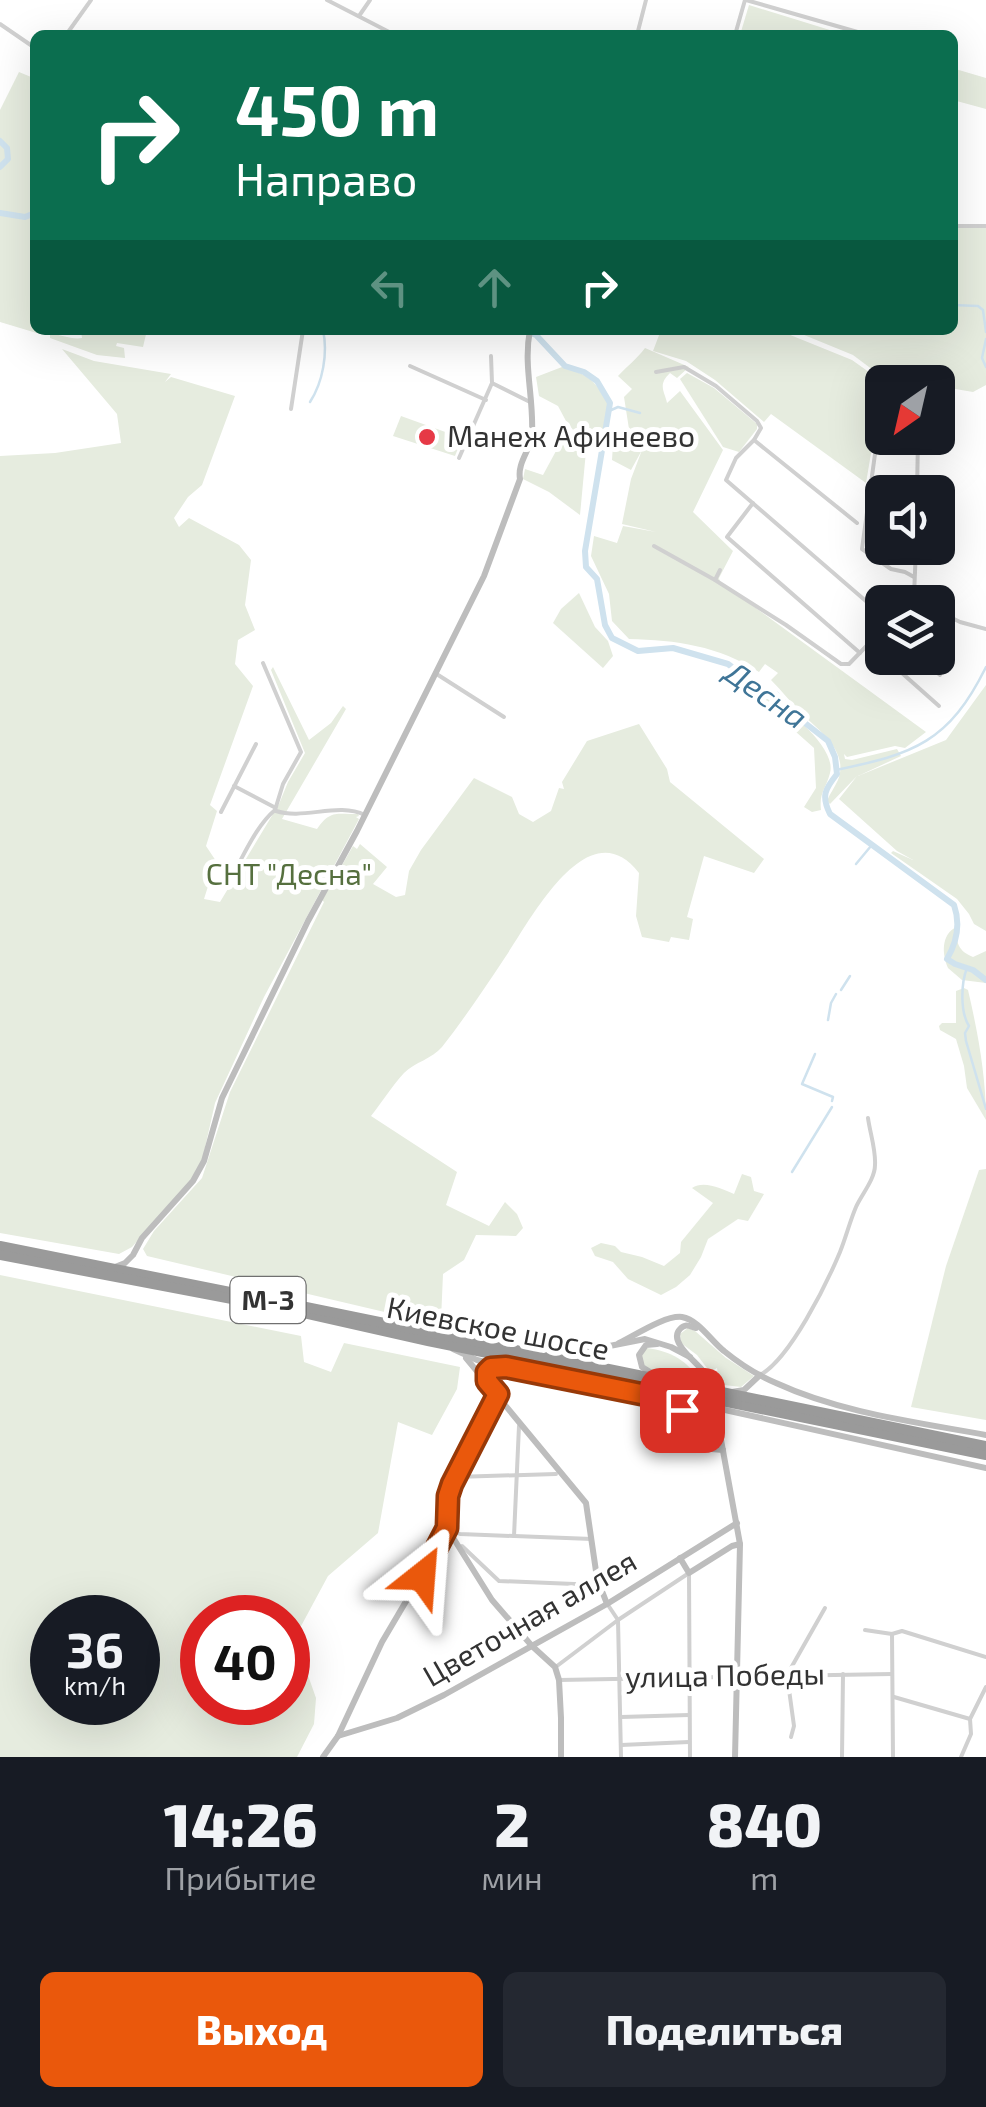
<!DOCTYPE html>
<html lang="ru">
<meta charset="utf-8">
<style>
body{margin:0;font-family:"Exo 2",sans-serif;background:#242831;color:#f1f3f6;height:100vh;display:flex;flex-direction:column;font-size:38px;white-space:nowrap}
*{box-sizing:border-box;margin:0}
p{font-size:32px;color:#9ea1a6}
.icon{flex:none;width:55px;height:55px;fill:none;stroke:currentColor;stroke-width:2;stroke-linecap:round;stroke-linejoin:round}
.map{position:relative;height:1757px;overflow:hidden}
.details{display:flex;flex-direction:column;background:#171b24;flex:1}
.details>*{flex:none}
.top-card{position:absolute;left:30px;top:30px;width:928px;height:305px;border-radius:15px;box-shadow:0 10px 40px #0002;background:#0b6e4f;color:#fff;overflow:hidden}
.needle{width:65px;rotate:214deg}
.controls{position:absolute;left:865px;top:365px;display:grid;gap:20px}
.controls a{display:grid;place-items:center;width:90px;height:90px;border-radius:15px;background:#171b24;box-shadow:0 10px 40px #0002;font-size:50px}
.speed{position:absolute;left:30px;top:1595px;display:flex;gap:20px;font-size:50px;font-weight:700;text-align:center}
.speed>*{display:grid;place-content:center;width:130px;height:130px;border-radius:50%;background:#171b24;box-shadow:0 10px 40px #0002;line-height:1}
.speed small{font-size:25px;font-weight:400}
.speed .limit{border:15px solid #d22;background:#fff;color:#111}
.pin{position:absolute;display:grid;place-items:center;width:85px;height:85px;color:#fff;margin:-42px;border-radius:20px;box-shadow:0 5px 15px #0006}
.me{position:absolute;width:110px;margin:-55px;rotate:28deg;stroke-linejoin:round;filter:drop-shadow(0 0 8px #0008)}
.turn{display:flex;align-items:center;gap:35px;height:210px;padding:0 40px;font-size:45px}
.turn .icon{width:130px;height:130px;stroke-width:2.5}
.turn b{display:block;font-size:70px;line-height:85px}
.lanes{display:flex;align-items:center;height:95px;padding:0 40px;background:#0003;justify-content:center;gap:50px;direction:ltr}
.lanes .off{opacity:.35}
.eta{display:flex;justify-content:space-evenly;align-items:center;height:170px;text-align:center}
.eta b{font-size:60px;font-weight:800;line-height:70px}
.cta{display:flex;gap:20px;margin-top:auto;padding:20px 40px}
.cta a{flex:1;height:115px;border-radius:15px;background:#ea580c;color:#fff;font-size:40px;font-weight:800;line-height:115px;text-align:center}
.cta a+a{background:#242831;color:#f1f3f6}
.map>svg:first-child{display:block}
</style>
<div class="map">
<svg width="986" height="1757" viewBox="0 0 986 1757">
<rect width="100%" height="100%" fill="#fff"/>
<g fill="#e6ecdf" fill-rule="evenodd">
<polygon points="749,5 846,35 740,35"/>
<polygon points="952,68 986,78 986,109 953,100"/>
<polygon points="19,72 31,77 35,82 35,123 31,142 35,145 35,330 39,330 40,334 0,322 0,110"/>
<polygon points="953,228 986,228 986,385 973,392 938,386 938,382 920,382 881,376 853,355 792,330 952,330"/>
<path d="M81,330H147L143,347L117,343L116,346L124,348L125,358L97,355L50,338V334C61,334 71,340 82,338Z"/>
<polygon points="661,330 778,330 852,360 883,382 866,483 771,414 764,422 715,380 686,361 653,351"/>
<path d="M645,348L689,367L677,378L670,373C657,385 665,392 667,403L680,391L723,450L693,512L733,551L719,578L720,582L926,732L905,748L895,746L847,757L844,754L845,759L852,760L897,749L901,756L858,776L946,740L986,685V931L974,924L969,914L957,899L891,853L893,851L913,860L897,851L839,799L857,776L830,804L827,801C830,793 835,787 838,780C849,752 820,731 803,715C792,704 782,691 771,680L778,673L765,664L759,672C719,646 676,640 629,639L612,621L609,594L591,556L594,536L617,543L623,526L656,532L622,524L631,479L642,450L631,470L612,460L613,444L629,429L624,397L632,389L618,376C627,366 637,359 645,348Z"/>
<path d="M62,349L94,361L171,374L165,382L171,377L235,396L202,485L188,497L174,518L179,527L189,518L239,545L251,560L245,605L255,630L238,640L235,664L253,686L210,805L217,811L206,846L216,861L204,899L220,902L279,804L288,782L305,753L271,670L273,667L309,740L331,723L343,706L346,709L282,819L317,829C330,810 336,814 358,814L359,816L356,817L359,819L264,997L215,1103L202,1161L192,1179L132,1247L119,1254L0,1233V456L55,453L121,443L117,414Z"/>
<path d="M562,367C589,375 594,379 608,403L602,435L586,446L566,421L558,406L539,396L536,377Z"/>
<polygon points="687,373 714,388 757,424 757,429 739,452 723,447 680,379"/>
<polygon points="401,416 462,438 455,456 393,436"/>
<polygon points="562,429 586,451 580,515 549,492 523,479 525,469 543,475 556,451"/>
<polygon points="579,593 595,627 608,641 613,656 603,668 553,623 561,609"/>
<path d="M768,697C787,708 837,748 830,773C826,789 819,792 821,810L812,812L804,807L816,788L814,748L760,700Z"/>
<path d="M639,724L667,769L670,782L764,859L754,873L704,856L687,917L693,919L689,940L671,937L669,942L642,937L636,916L639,873C588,806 529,923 504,959C484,989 464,1019 442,1047C432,1059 415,1062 404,1073C392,1086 382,1102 371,1116L457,1172L446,1205L489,1226L505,1202L517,1214L523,1228L516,1236L476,1235L464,1260L443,1274L441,1320L410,1318L147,1256L143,1249L154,1231L202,1178L230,1092L324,902L322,900L353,846L357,849L360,844L387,867L373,884L396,897L405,895L409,871L421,850L474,778L512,797L519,814L533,822L551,811L559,788L564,789L562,782L587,741Z"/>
<path d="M956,927C956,942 958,951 973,957L986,951V983L962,980L948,968C942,954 941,935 956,927Z"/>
<path d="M964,988L968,990C978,1033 986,1076 986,1120L967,1088L964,1066L956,1039L940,1030L939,1026L942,1023H956V991Z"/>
<polygon points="986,1169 986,1420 911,1407 946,1266 979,1170"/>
<path d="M742,1174L751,1177L754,1191L764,1194L748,1221L738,1219L708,1239L701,1257L690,1275L676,1287L661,1295L628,1279L613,1262L595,1256L591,1248L601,1243L615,1246L621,1252L642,1257L664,1266L680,1253L681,1242L713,1203L692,1188C704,1180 722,1189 734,1194Z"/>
<path d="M0,1275L301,1336L304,1362L331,1372L344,1343L460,1367L457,1389L432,1435L398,1422L378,1533L328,1576L300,1628L298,1647L316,1698L314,1724L297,1757H0ZM52,1618H138V1702H52ZM202,1618H288V1702H202Z"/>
<polygon points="688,1328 695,1331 726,1358 754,1376 741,1387 716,1384 714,1380 718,1374 717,1368 710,1372 697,1355 681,1343 680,1334"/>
<path d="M647,1348C671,1351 688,1361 701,1382L652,1371L642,1364V1353Z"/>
</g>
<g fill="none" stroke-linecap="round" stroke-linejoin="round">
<g stroke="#cfe2ee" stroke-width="2.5">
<polyline points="952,305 978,306 983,310 986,332"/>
<polyline points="986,339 982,358 986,367"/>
<path d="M310,402C323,382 328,353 323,330"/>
<polyline points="609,411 618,407 640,413"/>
<path d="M836,770C914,754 949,742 986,667"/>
<polyline points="856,864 871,846"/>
<path d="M967,968C961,983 960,1012 969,1026L965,1033L966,1041L986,1109"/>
<polyline points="841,990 850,976"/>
<polyline points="828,1020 831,1003 836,994"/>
<polyline points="815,1054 802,1084 833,1097 832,1101"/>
<polyline points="792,1172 832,1107"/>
</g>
<g stroke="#cfe2ee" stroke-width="6">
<polyline points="0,141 7,148 8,159 0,167"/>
<polyline points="0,213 25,217 35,213"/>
<path d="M523,330L536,335L565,366L584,372L597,381L610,403L585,551L586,567L597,579L605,625L612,638L638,651L673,648L728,664L761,689L776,694L805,723L828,741L835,757L837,774C825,789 821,796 830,814L954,905C961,925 957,942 947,959L955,964L973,970L986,980"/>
</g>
<g stroke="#d0d0d0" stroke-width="4">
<polyline points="327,0 395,35"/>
<polyline points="746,0 868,35"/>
<polyline points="359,16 370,0"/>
<polyline points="0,24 35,48"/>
<polyline points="66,35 91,0"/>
<polyline points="637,35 646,0"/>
<polyline points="735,35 745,0"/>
<polyline points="952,226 986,226"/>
<polyline points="491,356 492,383 532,403"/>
<polyline points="410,366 486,400"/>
<polyline points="656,372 684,367 716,386 757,421 761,428 754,440 736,458 726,480 882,615"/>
<polyline points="291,409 303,330"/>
<polyline points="754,440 857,523"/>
<polyline points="875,454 862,549 891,569 905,572 914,577"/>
<polyline points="459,458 492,383"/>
<polyline points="917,492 918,438"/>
<polyline points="753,503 727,537 860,653"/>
<polyline points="654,546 715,580 786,625 841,664 849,664 882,630"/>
<polyline points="715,580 720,570"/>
<polyline points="909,602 914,596 916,548"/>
<polyline points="938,611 960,622 986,629"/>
<polyline points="869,643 882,656"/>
<polyline points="885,658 939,706"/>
<polyline points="921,658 940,675"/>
<polyline points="435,673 504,717"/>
<polyline points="234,786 274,807"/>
<path d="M276,811C304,820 338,802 365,815"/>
<polyline points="221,812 256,744"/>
<path d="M233,874C245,853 257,825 275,810L283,784L301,752L263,663"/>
<path d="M760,1375C790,1359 827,1283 840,1252C846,1237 850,1221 856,1207C862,1194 875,1179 875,1165C876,1150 870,1133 868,1118"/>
<polyline points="455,1477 556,1474"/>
<polyline points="448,1529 460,1534 592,1539"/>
<polyline points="514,1536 519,1426"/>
<polyline points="462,1546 499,1581 598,1585"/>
<polyline points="608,1605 618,1620 621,1757"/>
<polyline points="865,1630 892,1634 902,1631 986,1657"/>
<polyline points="892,1634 893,1757"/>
<polyline points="557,1666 618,1620 689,1573 690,1757"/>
<polyline points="559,1680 892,1674"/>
<polyline points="894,1697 970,1719"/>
<polyline points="621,1717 689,1715"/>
<polyline points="791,1737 794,1726 787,1675 825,1608"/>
<polyline points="621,1745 689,1742"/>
<polyline points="842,1757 843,1674"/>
<polyline points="961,1757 971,1734 970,1719 986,1687"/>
</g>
<g stroke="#bdbdbd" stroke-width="6">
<path d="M115,1267L125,1263L133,1255L142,1238L193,1181L204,1161L222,1098L308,921L357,831L484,576L520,479C517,462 531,450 532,434C534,398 523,365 530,330"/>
<path d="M696,1328C689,1326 686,1323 680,1329C668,1341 695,1361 702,1370"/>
<path d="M619,1343C634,1336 665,1315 682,1317C699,1320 711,1341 724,1351C740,1364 757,1375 776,1383C841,1413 916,1422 986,1435"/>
<polyline points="453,1349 477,1360 506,1367 707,1406 986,1468"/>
<polyline points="551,1353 574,1353 645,1339 671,1347 690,1357"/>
<polyline points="466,1358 586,1503 597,1578 607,1604"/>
<polyline points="655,1375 642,1367 639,1355 646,1345 657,1344"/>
<polyline points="732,1392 744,1390 760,1375"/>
<path d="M672,1400C701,1422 664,1446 723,1450"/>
<polyline points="717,1418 740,1544 735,1757"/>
<polyline points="447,1528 492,1600 532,1646 555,1667 559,1680 561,1718 561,1757"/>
<polyline points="680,1558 689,1573 732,1546 740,1544"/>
<polyline points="338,1736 397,1718 444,1695 607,1604 737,1523"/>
<path d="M323,1757L338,1736L382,1642L444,1537C451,1520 446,1502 452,1484L497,1394"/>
</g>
<g stroke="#9a9a9a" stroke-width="10">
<polyline points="0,1246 265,1299"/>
<polyline points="0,1255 295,1311 428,1341 986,1455"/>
<polyline points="306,1307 986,1446"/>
</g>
<polyline stroke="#bdbdbd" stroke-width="6" points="702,1370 710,1386 717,1418"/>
</g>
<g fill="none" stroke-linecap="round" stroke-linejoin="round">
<defs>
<polyline id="route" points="422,1576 447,1528 448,1496 452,1484 498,1394 487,1381 487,1372 491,1368 506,1367 671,1400 682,1410"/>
</defs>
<use href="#route" stroke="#983908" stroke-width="25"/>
<use href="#route" stroke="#ea580c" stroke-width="18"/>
</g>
<circle fill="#e63946" stroke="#fff" stroke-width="4" cx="427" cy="437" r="10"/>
<g text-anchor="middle" stroke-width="10" stroke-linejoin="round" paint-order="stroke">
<rect fill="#fff" stroke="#707070" stroke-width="2.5" x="230.5" y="1277" width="75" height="46" rx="8"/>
<g font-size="28" font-weight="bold" fill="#333">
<text x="268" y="1310">М-3</text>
</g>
<g font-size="30" fill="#333" stroke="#fff" text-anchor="start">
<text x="447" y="447">Манеж Афинеево</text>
</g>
<g font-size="30" fill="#56703f" stroke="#fff">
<text x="289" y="885">СНТ "Десна"</text>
</g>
<g font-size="30" fill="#333" stroke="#fff">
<text transform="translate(498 1329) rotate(11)" y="10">Киевское шоссе</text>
<text transform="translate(530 1619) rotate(-30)" y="10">Цветочная аллея</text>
<text transform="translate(725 1676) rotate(-1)" y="10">улица Победы</text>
</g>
<g font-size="32" font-style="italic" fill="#3f7597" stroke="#fff">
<text transform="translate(766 695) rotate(35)" y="11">Десна</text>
</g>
</g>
</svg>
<div class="controls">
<a><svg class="needle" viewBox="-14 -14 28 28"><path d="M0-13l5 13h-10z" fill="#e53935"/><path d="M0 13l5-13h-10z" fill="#9ea1a6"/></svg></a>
<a><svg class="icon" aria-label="sound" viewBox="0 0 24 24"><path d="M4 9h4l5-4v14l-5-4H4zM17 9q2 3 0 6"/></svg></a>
<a><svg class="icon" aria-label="layers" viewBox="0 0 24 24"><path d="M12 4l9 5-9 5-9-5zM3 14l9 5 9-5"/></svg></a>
</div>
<div class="speed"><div>36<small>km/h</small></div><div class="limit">40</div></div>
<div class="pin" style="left:682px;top:1410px;background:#d93025"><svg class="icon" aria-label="arrive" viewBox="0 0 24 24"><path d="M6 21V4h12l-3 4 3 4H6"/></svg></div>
<svg class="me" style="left:422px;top:1576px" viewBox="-20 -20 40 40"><path d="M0-17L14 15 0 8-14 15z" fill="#ea580c" stroke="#fff" stroke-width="4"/></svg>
<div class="top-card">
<div class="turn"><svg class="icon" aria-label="right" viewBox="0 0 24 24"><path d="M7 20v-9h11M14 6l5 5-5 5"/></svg><div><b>450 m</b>Направо</div></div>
<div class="lanes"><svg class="icon off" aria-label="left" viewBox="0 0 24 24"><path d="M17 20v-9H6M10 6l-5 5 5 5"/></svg><svg class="icon off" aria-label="ahead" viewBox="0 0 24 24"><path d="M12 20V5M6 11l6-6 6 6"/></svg><svg class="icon" aria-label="right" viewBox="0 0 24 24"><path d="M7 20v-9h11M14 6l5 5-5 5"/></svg></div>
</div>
</div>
<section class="details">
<div class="eta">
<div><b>14:26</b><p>Прибытие</p></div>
<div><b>2</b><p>мин</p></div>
<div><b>840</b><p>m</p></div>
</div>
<div class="cta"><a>Выход</a><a>Поделиться</a></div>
</section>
